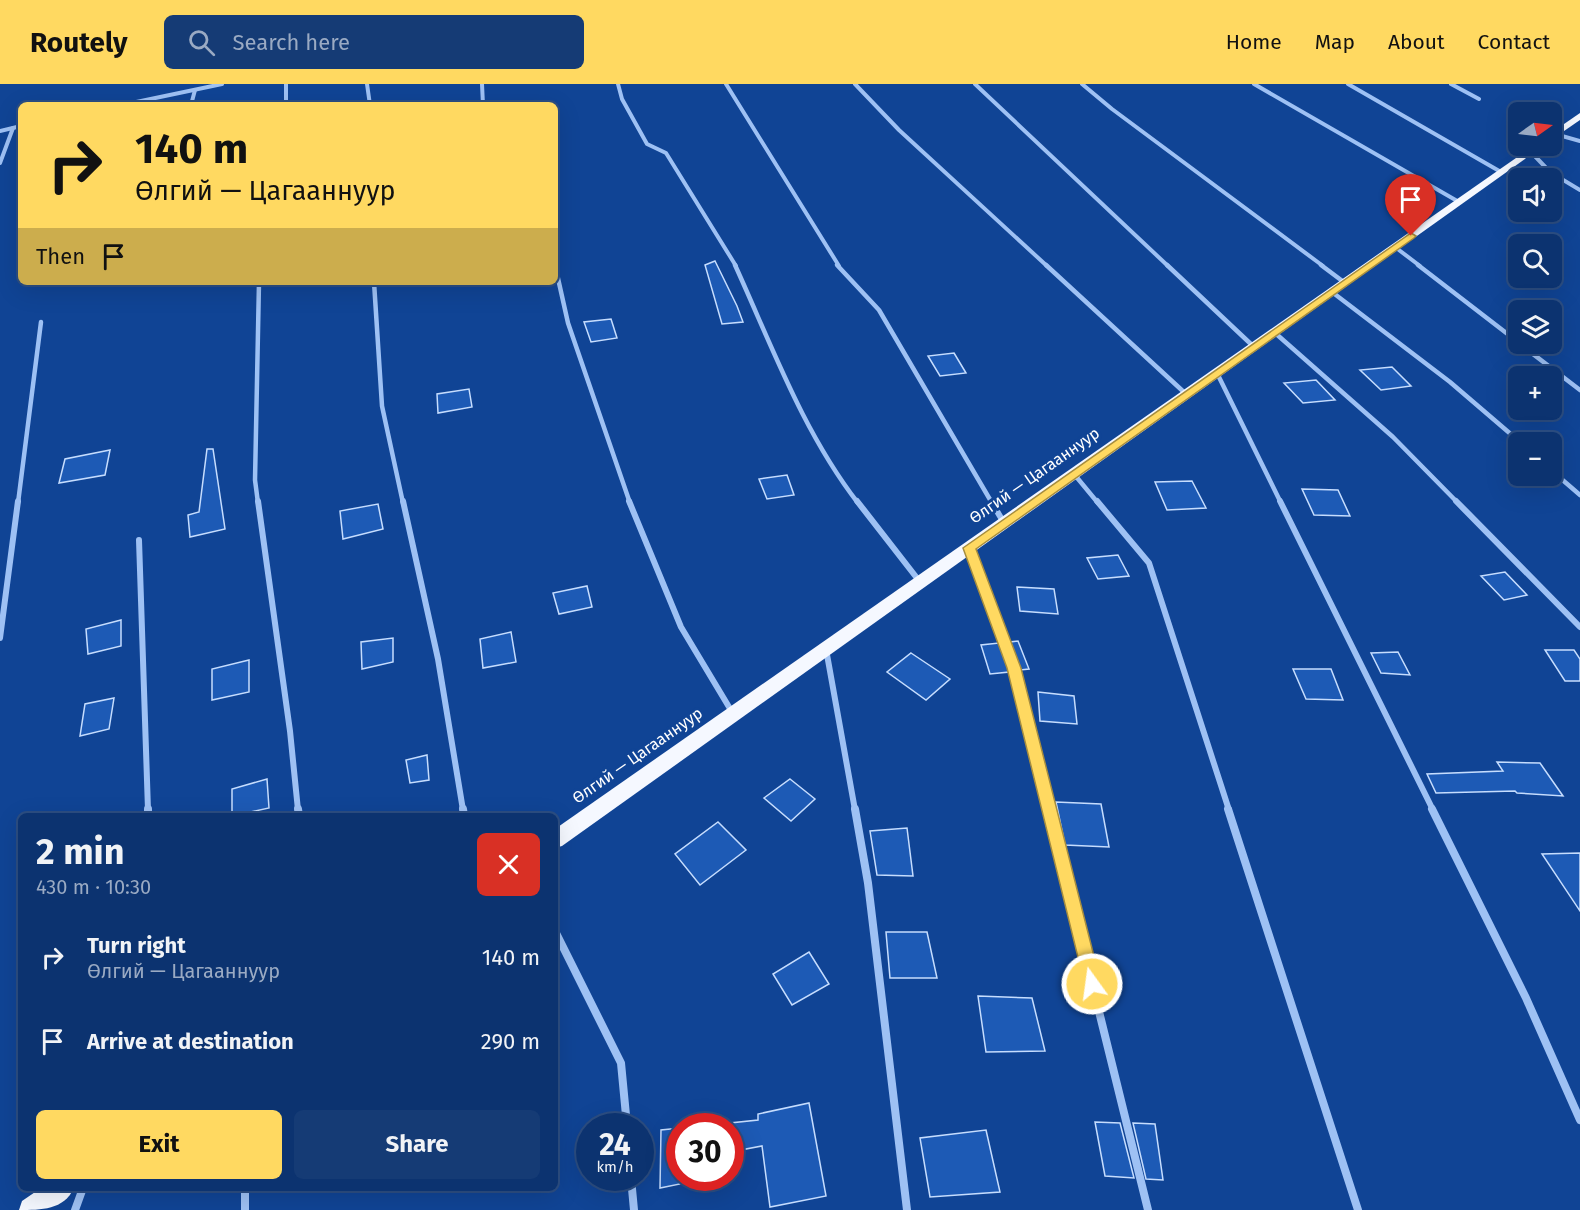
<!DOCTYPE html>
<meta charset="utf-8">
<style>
body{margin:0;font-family:"Fira Sans",sans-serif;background:#153b75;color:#f1f3f6;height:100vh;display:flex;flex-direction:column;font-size:22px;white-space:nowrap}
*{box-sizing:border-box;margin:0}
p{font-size:20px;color:#9aaac3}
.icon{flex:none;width:33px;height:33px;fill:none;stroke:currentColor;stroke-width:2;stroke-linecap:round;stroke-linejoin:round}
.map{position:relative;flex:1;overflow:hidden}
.sheet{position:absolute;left:18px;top:729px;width:540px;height:378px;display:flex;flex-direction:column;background:#0c3370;border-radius:9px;box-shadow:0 6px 24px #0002,0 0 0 2px #2c4e83}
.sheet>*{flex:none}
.hud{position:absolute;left:18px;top:18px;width:540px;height:183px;border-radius:9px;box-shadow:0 6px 24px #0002,0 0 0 2px #2c4e83;background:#ffd961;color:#111;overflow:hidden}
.needle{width:39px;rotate:76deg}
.fabs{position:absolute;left:1508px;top:18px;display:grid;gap:12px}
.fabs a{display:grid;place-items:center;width:54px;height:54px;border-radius:9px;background:#0c3370;box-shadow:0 6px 24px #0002,0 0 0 2px #2c4e83;font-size:30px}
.speed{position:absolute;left:576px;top:1029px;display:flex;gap:12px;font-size:30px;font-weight:700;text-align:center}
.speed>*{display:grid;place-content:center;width:78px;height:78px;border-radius:50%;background:#0c3370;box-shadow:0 6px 24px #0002,0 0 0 2px #2c4e83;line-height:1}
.speed small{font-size:15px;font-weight:400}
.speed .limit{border:9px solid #d22;background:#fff;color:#111}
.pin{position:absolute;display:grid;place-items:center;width:51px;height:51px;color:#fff;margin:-62px -26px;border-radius:50% 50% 50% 0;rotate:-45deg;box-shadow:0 0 6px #0007}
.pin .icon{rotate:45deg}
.me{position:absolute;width:66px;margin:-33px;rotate:346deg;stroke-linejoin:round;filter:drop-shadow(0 0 4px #0008)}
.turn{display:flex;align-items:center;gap:21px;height:126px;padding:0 18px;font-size:27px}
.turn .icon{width:78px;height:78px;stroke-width:2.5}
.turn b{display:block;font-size:42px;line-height:51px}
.then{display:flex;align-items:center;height:57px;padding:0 18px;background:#0003;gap:12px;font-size:22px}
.round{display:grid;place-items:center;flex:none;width:63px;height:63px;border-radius:9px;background:#153b75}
.overview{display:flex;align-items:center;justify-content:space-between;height:102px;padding:0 18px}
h1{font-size:36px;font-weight:700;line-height:45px}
.primary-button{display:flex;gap:12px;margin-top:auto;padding:12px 18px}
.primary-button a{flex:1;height:69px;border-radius:9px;background:#ffd961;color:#111;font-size:24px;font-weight:700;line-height:69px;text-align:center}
.primary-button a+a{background:#153b75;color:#f1f3f6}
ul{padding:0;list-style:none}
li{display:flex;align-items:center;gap:18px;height:84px;padding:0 18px}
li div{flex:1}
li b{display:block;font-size:22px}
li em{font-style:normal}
header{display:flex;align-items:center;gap:36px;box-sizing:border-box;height:84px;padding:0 30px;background:#ffd961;color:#111}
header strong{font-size:28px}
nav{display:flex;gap:33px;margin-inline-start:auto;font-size:21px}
.search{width:420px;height:54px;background:#153b75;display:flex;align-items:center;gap:15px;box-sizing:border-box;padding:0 21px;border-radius:9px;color:#9aaac3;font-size:22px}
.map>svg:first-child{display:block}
</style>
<header>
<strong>Routely</strong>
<div class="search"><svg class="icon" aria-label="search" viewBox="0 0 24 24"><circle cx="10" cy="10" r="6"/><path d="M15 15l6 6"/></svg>Search here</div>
<nav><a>Home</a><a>Map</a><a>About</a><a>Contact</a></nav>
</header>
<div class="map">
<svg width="1580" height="1126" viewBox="0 0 1580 1126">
<rect width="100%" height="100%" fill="#104495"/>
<g fill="#1d5ab5" stroke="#c6ddfe" stroke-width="1.5">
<polygon points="715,177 737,222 743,238 722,240 705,181"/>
<polygon points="611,235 617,254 591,258 584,238"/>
<polygon points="954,269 966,289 940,292 928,272"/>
<polygon points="1392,283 1411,302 1381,306 1360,286"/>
<polygon points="1316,296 1335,316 1303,319 1284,299"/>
<polygon points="469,305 472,323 438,329 437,310"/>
<polygon points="207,365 213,365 225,445 190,453 188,431 199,428"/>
<polygon points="110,366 105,391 59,399 65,375"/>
<polygon points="787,391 794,411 767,415 759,395"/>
<polygon points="1192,397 1206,424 1167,426 1155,398"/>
<polygon points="1302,405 1338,406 1350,432 1314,431"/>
<polygon points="378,420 383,445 343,455 340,427"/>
<polygon points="1118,471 1129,492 1098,495 1087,474"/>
<polygon points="1505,488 1527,511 1504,516 1481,492"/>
<polygon points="587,502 592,523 559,530 553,509"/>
<polygon points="1017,503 1054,505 1058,530 1020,527"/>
<polygon points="121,536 121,562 88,570 86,545"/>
<polygon points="511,548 516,578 483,584 480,555"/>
<polygon points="393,554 393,578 362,585 361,558"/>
<polygon points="1018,557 1029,585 1020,586 1010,558"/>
<polygon points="999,559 1009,588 990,590 981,561"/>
<polygon points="1545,566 1574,566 1580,575 1580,597 1565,597"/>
<polygon points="1398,568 1410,591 1381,589 1371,569"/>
<polygon points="911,569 950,595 926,616 887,588"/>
<polygon points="249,576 249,608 212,616 212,585"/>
<polygon points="1293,585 1331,585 1343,616 1306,615"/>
<polygon points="1038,608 1074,612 1077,640 1040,637"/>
<polygon points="114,614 109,645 80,652 85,620"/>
<polygon points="427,671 429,696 410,699 406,676"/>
<polygon points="1497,678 1540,679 1563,712 1517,709 1515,707 1436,709 1427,690 1503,687"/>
<polygon points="267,695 269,724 232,732 232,705"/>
<polygon points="790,695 815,715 791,737 764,714"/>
<polygon points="1056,718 1101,720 1109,763 1065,761"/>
<polygon points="718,738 746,766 700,801 675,770"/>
<polygon points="907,744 913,792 877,791 870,747"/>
<polygon points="1580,769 1580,827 1542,770"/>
<polygon points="886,848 927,848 937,894 890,894"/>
<polygon points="809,868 829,900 792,921 773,890"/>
<polygon points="978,912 1032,914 1045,967 986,968"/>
<polygon points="809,1019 826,1112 770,1123 762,1062 730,1068 730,1039 758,1036 758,1030"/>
<polygon points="1095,1038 1120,1039 1134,1094 1105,1092"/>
<polygon points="1133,1039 1155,1040 1163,1096 1146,1095"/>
<polygon points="680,1044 680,1100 660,1104 661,1046"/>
<polygon points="986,1046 1000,1108 930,1113 920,1054"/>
</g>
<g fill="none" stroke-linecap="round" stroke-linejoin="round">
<g stroke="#9ec1f4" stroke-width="4">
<polyline points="286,0 286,21"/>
<polyline points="367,0 370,21"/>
<polyline points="482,0 483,21"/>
<polyline points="618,0 622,15 647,60 666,69 736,182"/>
<polyline points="726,0 839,182"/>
<polyline points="855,0 899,46 1047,182"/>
<polyline points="975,0 1168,182"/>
<polyline points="1082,0 1112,25 1323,182"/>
<polyline points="1254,0 1459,118"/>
<polyline points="1348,0 1501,88"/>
<polyline points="1451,0 1479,15"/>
<polyline points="122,21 222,0"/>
<polyline points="191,21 195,6"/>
<polyline points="0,47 21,42"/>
<polyline points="1555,50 1580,57"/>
<polyline points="1530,67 1550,88 1580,106"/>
<polyline points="0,79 13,44"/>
<polyline points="1395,163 1420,182"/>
<polyline points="555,179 556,182"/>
</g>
<g stroke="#9ec1f4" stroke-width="4.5">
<polyline points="555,181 568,239 630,419"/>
<path d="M735,181C772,262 803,348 858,419"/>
<polyline points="837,181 879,226 992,419"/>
<polyline points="1046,181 1186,310"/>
<polyline points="1167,181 1254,263"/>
<polyline points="1321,181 1345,199"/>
<polyline points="1418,181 1518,258"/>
<polyline points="374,198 382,322 403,419"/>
<polyline points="1332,208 1450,298 1520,358"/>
<polyline points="1274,248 1393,353 1458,419"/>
<polyline points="1520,260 1580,306"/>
<polyline points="1217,289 1281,419"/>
<polyline points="1551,386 1580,411"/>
<polyline points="1074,390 1098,419"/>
<polyline points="18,419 41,238"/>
<polyline points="258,419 255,396 259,198"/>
</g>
<g stroke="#9ec1f4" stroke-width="6">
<polyline points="258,417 290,647 298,726"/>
<polyline points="403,417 438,575 463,726"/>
<polyline points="629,417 681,543 732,628"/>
<polyline points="857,417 920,498"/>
<polyline points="991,417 1004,439"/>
<polyline points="1097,417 1149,479 1229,726"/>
<polyline points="1280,417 1433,726"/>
<polyline points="1456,417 1580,543"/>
<polyline points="139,456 148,726"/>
<polyline points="969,464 1014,584 1049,726"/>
<polyline points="0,554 18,417"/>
<polyline points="826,565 855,726"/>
</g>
<g stroke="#9ec1f4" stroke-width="8">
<polyline points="148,725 148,732"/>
<polyline points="298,725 299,732"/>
<polyline points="463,725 464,732"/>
<polyline points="855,725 868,799 907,1126"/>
<polyline points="1049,725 1148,1126"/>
<polyline points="1228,725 1358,1126"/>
<polyline points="1432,725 1526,914 1580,1036"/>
<polyline points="555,847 621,979 627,1042"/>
<polyline points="631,1094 634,1126"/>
<polyline points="245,1104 245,1126"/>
<polyline points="75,1126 83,1104"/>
</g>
<g fill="#f5f8ff" fill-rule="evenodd">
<polygon points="1580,29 1580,36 1551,56 1551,49"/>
<polygon points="1533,62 1543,62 562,762 555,764 555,745"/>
<path d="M41,1104H74C64,1126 41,1126 19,1126L22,1117Z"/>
</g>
</g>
<polygon fill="#ffd961" stroke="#a68d3f" stroke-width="1.5" points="1411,149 1416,152 1414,154 976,465 1021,584 1101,900 1098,906 1092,908 1086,906 1007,584 963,464"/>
<g text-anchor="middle" stroke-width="6" stroke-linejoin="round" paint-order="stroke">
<g font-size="16" fill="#fff" stroke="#104495">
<text transform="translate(1034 391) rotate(-35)" y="6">Өлгий — Цагааннуур</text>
<text transform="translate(637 671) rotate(-35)" y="6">Өлгий — Цагааннуур</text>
</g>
</g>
</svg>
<div class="fabs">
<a><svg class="needle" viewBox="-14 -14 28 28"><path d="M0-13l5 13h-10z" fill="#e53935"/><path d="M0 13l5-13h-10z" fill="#9aaac3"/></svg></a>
<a><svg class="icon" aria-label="sound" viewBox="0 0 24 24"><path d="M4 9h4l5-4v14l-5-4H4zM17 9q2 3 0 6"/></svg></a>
<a><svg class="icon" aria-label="search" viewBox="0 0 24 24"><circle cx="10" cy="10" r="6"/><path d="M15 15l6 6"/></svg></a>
<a><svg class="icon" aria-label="layers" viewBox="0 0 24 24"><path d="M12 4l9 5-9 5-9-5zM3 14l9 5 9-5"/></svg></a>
<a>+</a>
<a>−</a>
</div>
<div class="speed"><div>24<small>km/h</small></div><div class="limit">30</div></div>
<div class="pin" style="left:1411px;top:152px;background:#d93025"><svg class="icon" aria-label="arrive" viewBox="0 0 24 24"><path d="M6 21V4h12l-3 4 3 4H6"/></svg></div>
<svg class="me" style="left:1092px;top:900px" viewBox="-20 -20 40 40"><circle r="17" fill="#ffd961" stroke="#fff" stroke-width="3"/><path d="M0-11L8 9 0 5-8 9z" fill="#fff"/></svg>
<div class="hud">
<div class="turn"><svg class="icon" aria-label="right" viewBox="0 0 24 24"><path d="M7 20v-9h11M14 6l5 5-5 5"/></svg><div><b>140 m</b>Өлгий — Цагааннуур</div></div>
<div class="then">Then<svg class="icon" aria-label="arrive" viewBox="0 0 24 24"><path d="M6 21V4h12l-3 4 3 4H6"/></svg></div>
</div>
<section class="sheet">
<div class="overview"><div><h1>2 min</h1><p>430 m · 10:30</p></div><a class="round" style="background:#d93025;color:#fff"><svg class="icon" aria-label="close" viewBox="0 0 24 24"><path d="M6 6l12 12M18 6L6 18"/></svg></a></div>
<ul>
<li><svg class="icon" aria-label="right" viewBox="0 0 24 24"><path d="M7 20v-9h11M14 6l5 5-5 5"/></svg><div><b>Turn right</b><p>Өлгий — Цагааннуур</p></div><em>140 m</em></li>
<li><svg class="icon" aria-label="arrive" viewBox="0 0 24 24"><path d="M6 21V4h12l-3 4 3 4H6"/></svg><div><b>Arrive at destination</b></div><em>290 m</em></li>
</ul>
<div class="primary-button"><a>Exit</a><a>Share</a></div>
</section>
</div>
